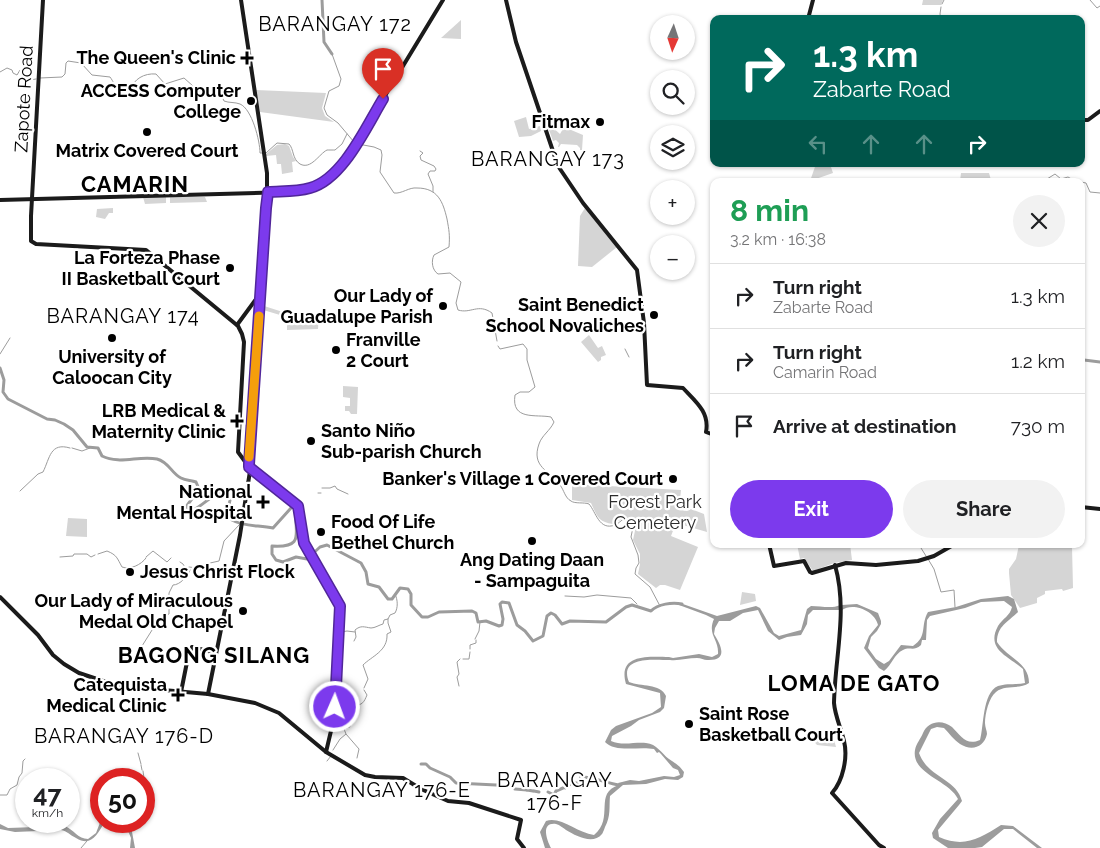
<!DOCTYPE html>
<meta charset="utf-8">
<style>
body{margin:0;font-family:Raleway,sans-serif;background:#f2f2f2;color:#202124;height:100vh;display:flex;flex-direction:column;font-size:19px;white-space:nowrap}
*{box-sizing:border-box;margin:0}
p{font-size:16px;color:#757577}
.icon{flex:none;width:28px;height:28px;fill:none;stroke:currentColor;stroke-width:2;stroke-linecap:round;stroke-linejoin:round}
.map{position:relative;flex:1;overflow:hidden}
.panel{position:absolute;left:710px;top:178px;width:375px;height:370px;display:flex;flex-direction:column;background:#fff;border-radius:10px;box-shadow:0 1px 4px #0004}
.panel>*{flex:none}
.banner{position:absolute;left:710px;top:15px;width:375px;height:152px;border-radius:10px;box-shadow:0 1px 4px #0004;background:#00695c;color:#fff;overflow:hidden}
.needle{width:32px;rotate:183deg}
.fabs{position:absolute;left:650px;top:15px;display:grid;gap:10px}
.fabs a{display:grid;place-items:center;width:45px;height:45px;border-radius:50%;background:#fff;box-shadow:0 1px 4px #0004;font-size:25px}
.speed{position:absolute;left:15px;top:768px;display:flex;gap:10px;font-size:25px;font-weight:700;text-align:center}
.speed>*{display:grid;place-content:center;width:65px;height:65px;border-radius:50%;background:#fff;box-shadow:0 1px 4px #0004;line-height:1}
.speed small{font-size:12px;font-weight:400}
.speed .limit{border:8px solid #d22;background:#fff;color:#111}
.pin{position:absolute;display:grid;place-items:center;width:42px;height:42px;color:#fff;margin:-51px -21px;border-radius:50% 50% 50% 0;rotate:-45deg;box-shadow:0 0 5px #0007}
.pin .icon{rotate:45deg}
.me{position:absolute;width:55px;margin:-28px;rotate:2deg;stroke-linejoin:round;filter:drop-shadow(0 0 4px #0008)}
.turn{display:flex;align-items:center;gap:18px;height:105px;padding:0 20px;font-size:22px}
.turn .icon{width:65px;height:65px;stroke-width:2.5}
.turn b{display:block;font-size:35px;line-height:42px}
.lanes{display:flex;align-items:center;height:48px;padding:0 20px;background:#0003;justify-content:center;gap:25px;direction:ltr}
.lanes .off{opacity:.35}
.round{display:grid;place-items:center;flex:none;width:52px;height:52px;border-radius:26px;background:#f2f2f2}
.head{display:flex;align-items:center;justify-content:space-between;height:85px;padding:0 20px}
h1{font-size:30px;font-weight:700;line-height:38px;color:#1e9e55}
.button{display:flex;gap:10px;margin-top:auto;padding:10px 20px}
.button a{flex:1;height:58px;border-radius:30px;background:#7c3aed;color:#fff;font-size:20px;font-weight:700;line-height:58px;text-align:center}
.button a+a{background:#f2f2f2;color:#202124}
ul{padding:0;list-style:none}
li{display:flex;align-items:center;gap:15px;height:65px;padding:0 20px;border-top:1px solid #e0e0e0}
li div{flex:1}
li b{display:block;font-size:19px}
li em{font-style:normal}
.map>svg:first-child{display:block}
</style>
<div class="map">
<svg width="1100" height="848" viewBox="0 0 1100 848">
<rect width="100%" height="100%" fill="#fff"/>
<g fill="#d5d5d5">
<polygon points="923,0 943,0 941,5 922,5"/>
<polygon points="461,20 461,39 441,38"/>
<polygon points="256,90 326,93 322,108 325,116 334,122 260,112"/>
<polygon points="526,117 529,129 540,126 541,131 531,136 519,137 514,121"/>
<polygon points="551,126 560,134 564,127 583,135 582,150 580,150 580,148 577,145 561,144 559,147 558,147 559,143 556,140 553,141 548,127"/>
<polygon points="285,144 289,146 293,157 296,161 292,162 293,172 282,174 281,164 277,164 276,155 266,156 266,154 277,145"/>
<polygon points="816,164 830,164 833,173 810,181"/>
<polygon points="961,173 989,173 991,180 960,181"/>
<polygon points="143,197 166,197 166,203 145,204"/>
<polygon points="170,197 205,197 207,202 170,203"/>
<polygon points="113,208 113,213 109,213 105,219 96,217 97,209"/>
<polygon points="585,208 617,247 592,267 578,266 580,216"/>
<polygon points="261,305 289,314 288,317 319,316 318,329 287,330 287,319 280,315 260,309"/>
<polygon points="589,335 598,348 602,346 606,355 601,357 601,360 598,362 581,342"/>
<polygon points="343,386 358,387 357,414 351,414 349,411 345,411 345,406 350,406 350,398 343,397"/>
<path d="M572,484L681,490L679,510L687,511L691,509L704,514L707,532L676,523L671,536L698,547L680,590L665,585H660L656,588L638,574L640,564V554L633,540L636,526L630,518H624L613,524C598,522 597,516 591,503L572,500Z"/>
<polygon points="68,518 87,519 87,537 66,536"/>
<polygon points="797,544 850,544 852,560 834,563 813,571 804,558 800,559"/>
<polygon points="1019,545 1072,546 1073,588 1063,591 1062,589 1045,591 1045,594 1037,598 1037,603 1020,608 1011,595 1009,573 1009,569 1016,559"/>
<polygon points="742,592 755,594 756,601 740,605"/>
<polygon points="831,729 836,747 817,745 810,737"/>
</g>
<g fill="#9c9c9c">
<path d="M1008,596L1014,599L1018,612C1008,622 997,626 997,642C1007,658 1029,662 1029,683C1019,690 1005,684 996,692C989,697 985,714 985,723C985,727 987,731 987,734C984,748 971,751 960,744C954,740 949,733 944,728L937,727L931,729L919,753C928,778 956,778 962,801L959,805L938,830L939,837C964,848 979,839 1001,825L1013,826L1042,848H1037L1013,829H1004L982,847L975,848H948L933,838L932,833L940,819L958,799C949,780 911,774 915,750C916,744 921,738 923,733C928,721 942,719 952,727C961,736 966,746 980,740C984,727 982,693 998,686C1006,683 1016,685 1025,683L1023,669C1010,657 985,650 998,626C1003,618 1010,616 1012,607L1004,601L981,602L965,608L930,616L927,620L926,640H922L921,645C913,652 910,646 903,650C894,654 892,665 884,671L879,668L864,648L869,636L878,625C875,611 853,602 842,610V605L857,604L878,613L881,621V624L877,631L871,637L868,648L876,659L884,664L889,661L901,645L913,646C928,636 920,626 928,612L956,607L981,599Z"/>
<path d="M680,603L717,616L756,606L760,608L774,633L779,636L801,630L807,609L811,606C821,606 832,609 840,605V610H813L808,615L807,624L801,635L787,637L779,640L768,631L758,610L743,613L730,621H719L715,628L714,634C721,645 729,661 707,660C704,660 701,658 697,658C688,658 679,661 670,660C656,660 618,655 629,682C641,687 660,683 666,696L664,708L660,712L639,720L631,726L612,736L611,741C622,746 634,742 646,743C657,744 661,753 669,759C676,764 678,764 684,772L683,777L678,780L665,779L646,784L623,785L610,796C609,807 611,816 605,827C605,827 603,833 602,834C593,845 576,836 566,830C563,828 560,825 556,824C540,822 547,841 551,848H545L540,832L546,821C561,816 577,833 594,835C615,818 593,793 619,785L618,783L630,780L639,781L664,776L674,777L680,775L678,770L673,768L661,754L659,752L657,753L654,749C639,746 615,753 605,742L611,730L616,726L652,713L661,707L660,693L626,684C617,653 650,657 669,657L673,658L699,654L712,657L718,654C719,639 707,635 714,619L706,615L679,605Z"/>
<path d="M101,820L104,823C97,835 91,847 76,838C70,835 67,831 61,830L15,832L0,829V824L8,828L65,826C74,830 78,839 88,839L96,833Z"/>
<polygon points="124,821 130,821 135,848 130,848 131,838"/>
</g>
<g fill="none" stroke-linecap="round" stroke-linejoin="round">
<g stroke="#9c9c9c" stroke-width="1">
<polyline points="1090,0 1097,8 1100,6"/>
<polyline points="942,4 944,0"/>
<polyline points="941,7 940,14 941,19"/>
<polyline points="332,54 341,79 339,86 329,91 324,108 327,115 338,123 354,142"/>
<polyline points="0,72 7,68 12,70 13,73 17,75 20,70 30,80 36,79"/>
<path d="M40,78L62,77L65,74L66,63L68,61L81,63L92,75L110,77C117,86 114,94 130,90C134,79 144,73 156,74L165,84L184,78L202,94L220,92L224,101C229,103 235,102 240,104C252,109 260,141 260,153H263"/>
<path d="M358,144L374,147L381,150L382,155L380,172L394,193C402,194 409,187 417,188C438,188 443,202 447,219C449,230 450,235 449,247L434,255C431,261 432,270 438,274L450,273L461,282L456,303L458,310C471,314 478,303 492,313L497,341"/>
<polyline points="420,151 423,153 420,156 421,160 434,166 436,169 435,171 430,171 428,174 433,186 433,192"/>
<path d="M266,153L277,143L289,144C294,149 292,159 300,164C311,170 319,154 327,150C329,150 333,150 335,150L342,144L347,134"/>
<polyline points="982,181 1000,181"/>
<polyline points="1047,181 1047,179 1055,174 1061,179 1068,177 1075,181"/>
<polyline points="1081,182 1086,183 1090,192 1100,193"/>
<path d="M498,346L500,349L523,344L527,349V360L535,387L529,392H520L515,395C511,421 536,414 551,417L554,422C550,431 542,435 539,444C531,467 549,470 560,485C564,490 565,498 571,501C575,504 584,502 589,504C596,512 599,531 615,525C619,524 620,520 625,519L632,524L633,527L631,537L638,555L639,563L636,568L635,574L650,587L660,606"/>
<polyline points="625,349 629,357"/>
<polyline points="0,354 10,338"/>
<polyline points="72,448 82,451 90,448"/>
<polyline points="322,488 330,488 335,486 337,489 348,494"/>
<path d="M20,491L38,474L43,472C50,458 50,442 70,448"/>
<polyline points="318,493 321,493"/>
<polyline points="922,544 921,548 926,556"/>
<path d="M98,554L107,551C117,555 117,558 122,567C130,570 141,565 146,558"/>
<polyline points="60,557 73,556 74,554 87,554 91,557 95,555"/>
<polyline points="146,557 153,551 167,562 171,558"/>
<polyline points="928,559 934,569 941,592 954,590 955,607"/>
<polyline points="180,562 183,564 186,569 189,567 197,568 201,565 219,561 224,541 240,524"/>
<polyline points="565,596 584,597 597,595 631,598 637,604"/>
<polyline points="638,606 639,607"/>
<path d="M161,618L169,614V593L173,585C180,585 188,576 190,570"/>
<polyline points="341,632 347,631 355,632"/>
<polyline points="475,639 479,631 480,622"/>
<path d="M354,641L356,637L355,630C361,625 364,627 371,628C375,628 379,625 383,624L384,620L388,619L390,615L395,613C398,608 398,600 395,594"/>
<polyline points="142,646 159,619"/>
<polyline points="470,649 470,645 476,643 476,640"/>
<polyline points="463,659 469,659 470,652"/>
<polyline points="459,686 457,677 459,674 457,662 460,659"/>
<path d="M364,688L368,679L363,665C372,656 388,651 387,634L391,632L388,623V619"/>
<polyline points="346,734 359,749 357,758"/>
<path d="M333,750L340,739L346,734L344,729L350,727V719L355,712L353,706C363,705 364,702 367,695L364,690"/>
<polyline points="138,753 141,764"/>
<polyline points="327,761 331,756"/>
<polyline points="141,765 142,770"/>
<polyline points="143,771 145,785"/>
<polyline points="144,794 145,786"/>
<polyline points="0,795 7,795 10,789 17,785 19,777 22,773 23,761 25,759"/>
<polyline points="81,848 87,841"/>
</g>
<g stroke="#9c9c9c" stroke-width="3">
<polyline points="322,0 324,42 332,54"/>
<polyline points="1084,360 1100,362"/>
<path d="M0,368L4,380L3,392L8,399L47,419L55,420L64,424L73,430L87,447L98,448L102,456C120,465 139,455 157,459C169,462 171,473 181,478C186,481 191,480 196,482L199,489L186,507L187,510L191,511C204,506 213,492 227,490L231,495L228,510L232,520C244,527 259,525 273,528L291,508L294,507L296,510C294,533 306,548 272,546V554L276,560L283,562L296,557L307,559L320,547L327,545L361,563L366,572L368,584L379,587L388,599H392L400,588L408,589L411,594V605L422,617H428L439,612L472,611L476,613L478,622L486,621L499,626L502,625L503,619L500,604L502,602L509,603L517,625L525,631L533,641L543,636L547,616L551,613L555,615L562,624L570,621L606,622L626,607L632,605L651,611C658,604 672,602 682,604"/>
<polyline points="421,764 426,764 430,768 450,777 456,783 496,785"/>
<polyline points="497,785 508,786"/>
<path d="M565,788L572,783H578L581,777C595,777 606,783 619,785"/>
<polyline points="515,789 527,790"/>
<polyline points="527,790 533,791"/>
<polyline points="534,791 539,792"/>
<polyline points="548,792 554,795 556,791 563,788"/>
</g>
<g stroke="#1b1b1b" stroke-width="4">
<polyline points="43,0 31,216 31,241 36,244 146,250 238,326 242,334 244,342 238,452 249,467 298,505 304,543 340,606 335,714 326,752"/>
<path d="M506,0L516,42L558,166L583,203L637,270L644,323L647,385L683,388C695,401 710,412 706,432L714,435"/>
<polyline points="808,19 813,0"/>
<polyline points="1081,120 1088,120 1100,111"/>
<path d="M0,200L288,192C312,189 331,180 346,160L443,0"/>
<polyline points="237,325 259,295"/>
<polyline points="1081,507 1100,509"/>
<polyline points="769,544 774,566 804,561 810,572 812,573 846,563 876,565 918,561 934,556 955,544"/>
<path d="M835,565C848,611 835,656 834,703C835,716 841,728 844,741C848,757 843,781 832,793L879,845L884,848"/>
<polyline points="0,597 38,635 53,655 64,664 79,673 118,686 208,694 255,703 279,713 326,752 365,775 375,777 403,778 421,789 448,801 469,803 521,820 517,839 524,848"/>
<polyline points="181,692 187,662 192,647 216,653"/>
<polyline points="208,694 240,535 250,471 260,293 267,194 267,173 241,0"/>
</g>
</g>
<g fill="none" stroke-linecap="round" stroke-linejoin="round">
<defs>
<path id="route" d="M335,707L340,606L304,543L298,506L249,467V464L266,208L268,192C282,191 296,192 310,188C343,179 366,127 383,99"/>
</defs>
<use href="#route" stroke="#51269a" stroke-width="12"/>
<use href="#route" stroke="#7c3aed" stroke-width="9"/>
<polyline stroke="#f59e0b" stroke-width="9" points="249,457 259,316"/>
</g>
<g fill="#000" stroke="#fff" stroke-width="2">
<path d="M244.5 50.5h5v5h5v5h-5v5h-5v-5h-5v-5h5z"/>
<circle cx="251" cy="101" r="5"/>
<circle cx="600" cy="122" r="5"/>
<circle cx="147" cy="132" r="5"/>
<circle cx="230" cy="268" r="5"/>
<circle cx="443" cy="306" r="5"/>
<circle cx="654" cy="315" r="5"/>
<circle cx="112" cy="338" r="5"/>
<circle cx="336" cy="350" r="5"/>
<path d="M234.5 413.5h5v5h5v5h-5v5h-5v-5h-5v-5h5z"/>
<circle cx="311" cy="441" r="5"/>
<circle cx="673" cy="479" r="5"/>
<path d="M260.5 494.5h5v5h5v5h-5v5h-5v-5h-5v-5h5z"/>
<circle cx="321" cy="532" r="5"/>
<circle cx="532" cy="541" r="5"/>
<circle cx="130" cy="572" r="5"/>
<circle cx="243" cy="611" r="5"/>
<path d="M175.5 687.5h5v5h5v5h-5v5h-5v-5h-5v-5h5z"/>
<circle cx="689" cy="724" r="5"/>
</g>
<g text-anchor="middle" stroke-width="4.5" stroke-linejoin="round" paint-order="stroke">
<g font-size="18" font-weight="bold" fill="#000" stroke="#fff" text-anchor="end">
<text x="236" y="64">The Queen's Clinic</text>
<text x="241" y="97">ACCESS Computer<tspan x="241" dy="21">College</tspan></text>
<text x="590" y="128">Fitmax</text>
<text x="147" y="157" text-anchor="middle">Matrix Covered Court</text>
<text x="220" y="264">La Forteza Phase<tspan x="220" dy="21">II Basketball Court</tspan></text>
<text x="433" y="302">Our Lady of<tspan x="433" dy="21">Guadalupe Parish</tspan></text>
<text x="644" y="311">Saint Benedict<tspan x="644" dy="21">School Novaliches</tspan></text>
<text x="346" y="346" text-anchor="start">Franville<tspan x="346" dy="21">2 Court</tspan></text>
<text x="112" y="363" text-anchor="middle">University of<tspan x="112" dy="21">Caloocan City</tspan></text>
<text x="226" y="417">LRB Medical &amp;<tspan x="226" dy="21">Maternity Clinic</tspan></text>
<text x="321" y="437" text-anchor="start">Santo Niño<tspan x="321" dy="21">Sub-parish Church</tspan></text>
<text x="663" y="485">Banker's Village 1 Covered Court</text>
<text x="252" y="498">National<tspan x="252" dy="21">Mental Hospital</tspan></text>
<text x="331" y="528" text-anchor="start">Food Of Life<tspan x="331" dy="21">Bethel Church</tspan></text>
<text x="532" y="566" text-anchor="middle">Ang Dating Daan<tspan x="532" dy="21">- Sampaguita</tspan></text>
<text x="140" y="578" text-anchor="start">Jesus Christ Flock</text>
<text x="233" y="607">Our Lady of Miraculous<tspan x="233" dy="21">Medal Old Chapel</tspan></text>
<text x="167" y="691">Catequista<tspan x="167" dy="21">Medical Clinic</tspan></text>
<text x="699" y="720" text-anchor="start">Saint Rose<tspan x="699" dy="21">Basketball Court</tspan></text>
</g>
<g font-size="18" fill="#000" stroke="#fff">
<text transform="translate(24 99) rotate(-87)" y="6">Zapote Road</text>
</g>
<g font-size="18" fill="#2c2c2c" stroke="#fff">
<text x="655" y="508">Forest Park<tspan x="655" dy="21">Cemetery</tspan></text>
</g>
<g font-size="20" letter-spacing="1" fill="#000" stroke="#fff">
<text x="335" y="31">BARANGAY 172</text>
<text x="548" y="166">BARANGAY 173</text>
<text x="123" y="323">BARANGAY 174</text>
<text x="124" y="743">BARANGAY 176-D</text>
<text x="555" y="787">BARANGAY<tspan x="555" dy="23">176-F</tspan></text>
<text x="382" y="797">BARANGAY 176-E</text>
</g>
<g font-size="22" font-weight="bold" letter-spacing="1" fill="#000" stroke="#fff">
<text x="135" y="192">CAMARIN</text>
<text x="214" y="663">BAGONG SILANG</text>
<text x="854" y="691">LOMA DE GATO</text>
</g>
</g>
</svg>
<div class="fabs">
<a><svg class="needle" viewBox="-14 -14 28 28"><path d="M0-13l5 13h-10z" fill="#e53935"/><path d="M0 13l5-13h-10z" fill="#757577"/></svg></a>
<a><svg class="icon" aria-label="search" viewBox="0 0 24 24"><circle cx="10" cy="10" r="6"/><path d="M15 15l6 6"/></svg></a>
<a><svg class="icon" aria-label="layers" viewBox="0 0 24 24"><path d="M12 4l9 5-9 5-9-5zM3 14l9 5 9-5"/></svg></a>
<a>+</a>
<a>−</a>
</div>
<div class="speed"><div>47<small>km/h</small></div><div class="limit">50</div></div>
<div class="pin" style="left:383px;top:99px;background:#d93025"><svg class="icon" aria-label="arrive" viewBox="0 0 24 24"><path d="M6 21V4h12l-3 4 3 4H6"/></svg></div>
<svg class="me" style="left:335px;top:707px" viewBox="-20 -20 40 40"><circle r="17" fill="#7c3aed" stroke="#fff" stroke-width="3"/><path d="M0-11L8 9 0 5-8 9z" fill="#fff"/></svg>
<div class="banner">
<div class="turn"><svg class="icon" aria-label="right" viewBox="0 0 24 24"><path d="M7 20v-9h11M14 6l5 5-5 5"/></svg><div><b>1.3 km</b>Zabarte Road</div></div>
<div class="lanes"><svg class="icon off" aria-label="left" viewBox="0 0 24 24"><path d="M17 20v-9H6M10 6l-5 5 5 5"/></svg><svg class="icon off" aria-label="ahead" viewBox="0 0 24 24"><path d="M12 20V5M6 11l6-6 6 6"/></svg><svg class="icon off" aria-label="ahead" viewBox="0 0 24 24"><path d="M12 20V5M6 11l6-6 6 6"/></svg><svg class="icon" aria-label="right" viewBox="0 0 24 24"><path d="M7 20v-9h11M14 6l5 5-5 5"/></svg></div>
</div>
<section class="panel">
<div class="head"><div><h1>8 min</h1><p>3.2 km · 16:38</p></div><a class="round"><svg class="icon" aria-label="close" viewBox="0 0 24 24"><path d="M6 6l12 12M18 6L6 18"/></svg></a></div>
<ul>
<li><svg class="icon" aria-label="right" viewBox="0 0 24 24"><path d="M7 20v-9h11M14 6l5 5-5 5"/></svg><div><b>Turn right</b><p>Zabarte Road</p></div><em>1.3 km</em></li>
<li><svg class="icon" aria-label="right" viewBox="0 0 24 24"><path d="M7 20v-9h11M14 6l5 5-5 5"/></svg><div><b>Turn right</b><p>Camarin Road</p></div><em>1.2 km</em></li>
<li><svg class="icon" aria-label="arrive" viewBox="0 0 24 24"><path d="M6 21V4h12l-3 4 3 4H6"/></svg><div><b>Arrive at destination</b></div><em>730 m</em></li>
</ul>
<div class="button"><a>Exit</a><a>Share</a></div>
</section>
</div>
